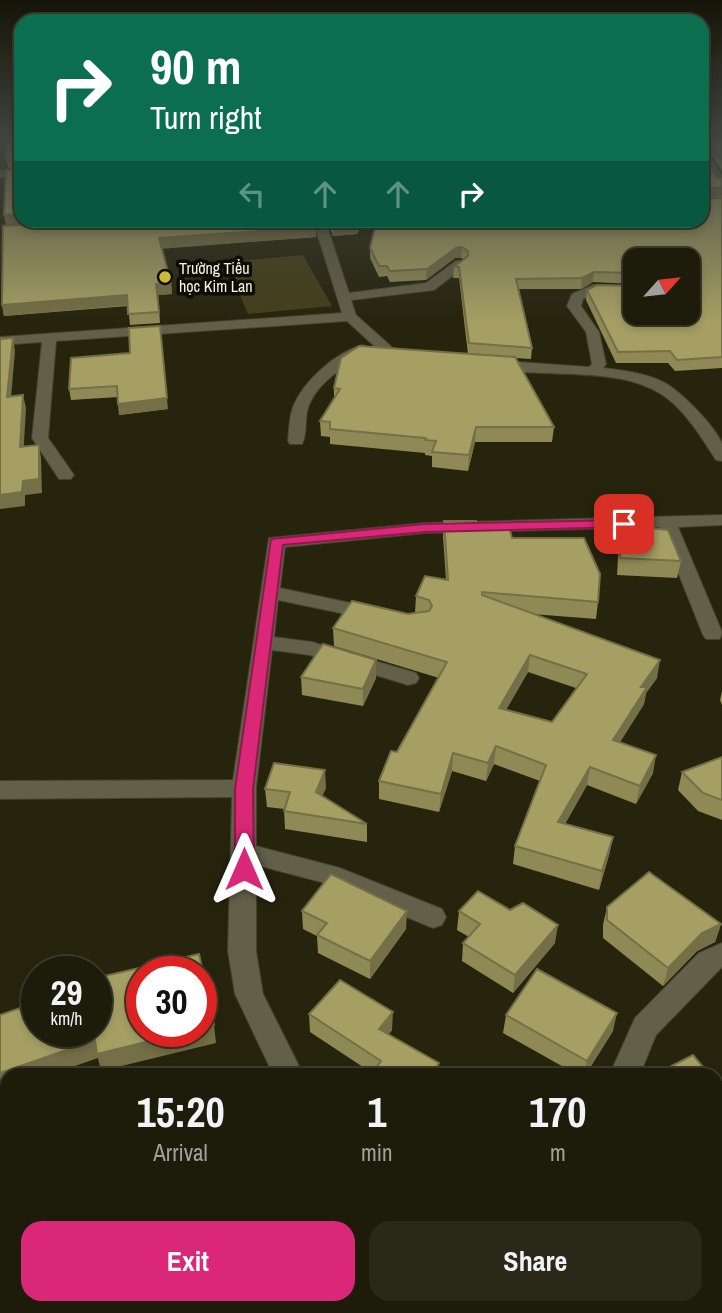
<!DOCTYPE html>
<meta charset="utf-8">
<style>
body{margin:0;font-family:"Archivo Narrow",sans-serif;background:#2a2818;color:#f1f3f6;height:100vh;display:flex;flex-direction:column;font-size:26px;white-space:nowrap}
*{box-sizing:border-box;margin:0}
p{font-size:23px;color:#a0a19c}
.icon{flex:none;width:38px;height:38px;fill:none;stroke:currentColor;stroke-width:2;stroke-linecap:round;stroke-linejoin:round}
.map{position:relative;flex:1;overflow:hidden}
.panel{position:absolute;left:0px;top:1068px;width:723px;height:247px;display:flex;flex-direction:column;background:#1d1b0a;border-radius:21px 21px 0 0;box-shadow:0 4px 10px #0003,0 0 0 2px #3b392b}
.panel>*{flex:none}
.banner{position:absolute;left:14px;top:14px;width:695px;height:214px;border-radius:21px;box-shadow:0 4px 10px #0003,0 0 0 2px #3b392b;background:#0b6e4f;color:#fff;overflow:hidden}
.needle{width:46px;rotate:63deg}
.controls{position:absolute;left:623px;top:248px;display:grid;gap:14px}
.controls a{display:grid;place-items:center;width:77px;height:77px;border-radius:14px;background:#1d1b0a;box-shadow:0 4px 10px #0003,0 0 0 2px #3b392b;font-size:35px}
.speed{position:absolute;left:21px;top:956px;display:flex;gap:14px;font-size:35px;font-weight:700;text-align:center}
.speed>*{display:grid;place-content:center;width:91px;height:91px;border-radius:50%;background:#1d1b0a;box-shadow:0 4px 10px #0003,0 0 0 2px #3b392b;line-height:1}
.speed small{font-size:18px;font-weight:400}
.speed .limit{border:10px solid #d22;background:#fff;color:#111}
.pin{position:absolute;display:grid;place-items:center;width:60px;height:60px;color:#fff;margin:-30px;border-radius:14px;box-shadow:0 4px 10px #0006}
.me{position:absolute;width:77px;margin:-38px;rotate:0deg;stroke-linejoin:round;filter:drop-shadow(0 0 5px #0008)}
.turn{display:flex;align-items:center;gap:24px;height:147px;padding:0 21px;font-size:32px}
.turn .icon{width:91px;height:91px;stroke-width:2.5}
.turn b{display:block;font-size:49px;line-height:60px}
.lanes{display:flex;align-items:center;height:66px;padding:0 21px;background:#0003;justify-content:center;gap:35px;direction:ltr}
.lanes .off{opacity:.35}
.eta{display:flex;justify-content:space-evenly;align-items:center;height:119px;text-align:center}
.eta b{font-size:42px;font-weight:700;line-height:49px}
.button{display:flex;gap:14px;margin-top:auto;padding:14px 21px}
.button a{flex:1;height:80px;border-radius:21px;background:#db2777;color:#fff;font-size:28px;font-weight:700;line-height:80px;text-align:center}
.button a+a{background:#2a2818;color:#f1f3f6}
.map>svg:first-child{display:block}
</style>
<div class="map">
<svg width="722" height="1313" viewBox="0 0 722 1313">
<rect width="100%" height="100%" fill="#27240d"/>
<polygon fill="#443f1a" points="303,255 332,306 248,314 226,262"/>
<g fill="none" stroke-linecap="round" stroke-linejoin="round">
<defs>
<g id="minor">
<polygon points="702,150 706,151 722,176 722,187 718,186 702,160"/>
<polygon points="21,170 21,176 0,177 0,171"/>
<polygon points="313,220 325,220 349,293 426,283 456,261 464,261 464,267 434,290 351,300 356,315 394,349 416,353 418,356 416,359 384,355 347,321 56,341 48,438 74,475 71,479 59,479 32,438 42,342 0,345 0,337 342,313"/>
<path d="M593,285L635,286V294L595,293L583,299L581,306L599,332L606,364L603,368C623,370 650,374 667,384C682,393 717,428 722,444C722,449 722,456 722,461L716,460C703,440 691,420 674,404C629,361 543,381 487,367L485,364L492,360L589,367L592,364L586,332L567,306L572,294Z"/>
<path d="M363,345L370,349L368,352C345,366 313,384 307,412C305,423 307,435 302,444H290L288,441C289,430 289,418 293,407C303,381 336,352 363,345Z"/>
<polygon points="722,515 722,525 678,527 722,632 720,639 706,639 703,635 660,527 425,533 285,547 280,588 374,608 381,610 384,614 381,618 374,620 278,600 274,637 312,642 416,673 419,678 416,683 408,685 310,655 272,650 256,788 256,846 340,868 442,909 446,917 442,925 433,928 325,883 256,865 256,951 263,994 303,1074 273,1074 235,994 228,951 232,797 0,799 0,781 233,780 269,538 425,523"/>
<polygon points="722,943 722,967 656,1035 640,1074 610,1074 635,1018 699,953"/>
<polygon points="7,1198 7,1232 0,1235 0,1201"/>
<polygon points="716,1219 722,1222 722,1258 716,1255"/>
<polygon points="326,1307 362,1307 365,1313 329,1313"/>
</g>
</defs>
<use href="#minor" stroke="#44412c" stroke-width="2"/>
<use href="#minor" fill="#636049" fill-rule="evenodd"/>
</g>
<g fill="#8f8956" fill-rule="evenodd">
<polygon points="21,138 21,220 6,225 16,168 8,168 6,159"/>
<polygon points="702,138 722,138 722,171 708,150 702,148"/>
<polygon points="702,152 717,178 722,179 722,197 703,198 704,199 722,198 722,368 675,371 668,363 616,363 586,300 587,290 688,313 635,261 635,284 593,282 581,289 518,289 532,348 531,359 515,358 554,427 552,442 475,442 468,471 432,467 432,456 425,455 425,453 330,444 330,437 321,436 320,421 334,399 334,388 468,354 459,278 453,278 454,267 464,259 461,258 455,258 426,280 390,282 387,276 379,277 370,258 370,248"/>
<polygon points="93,220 315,227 316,237 162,248 171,283 172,294 158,295 160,323 130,325 128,306 4,316 2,305"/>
<polygon points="327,220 365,220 357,234 333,236"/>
<polygon points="130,353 168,409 119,415 118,397 71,400 69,389"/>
<path d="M444,521L477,528L512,538L598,602L596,619L532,614L657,678L646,693L644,704L620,742L653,773L636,804L587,785L565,824L613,837L609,855L599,890L513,864L515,846L540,781L494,764L486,781L452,771L439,812L379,799V781L439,678L334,646L333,628L415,613L416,596L446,579L443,537ZM528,672L576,688L552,722L506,710Z"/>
<polygon points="622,525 681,561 677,578 617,575 619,541"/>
<polygon points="376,660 376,678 363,706 302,695 301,677"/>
<polygon points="722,691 722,705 720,700"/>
<polygon points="722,757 722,820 698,811 678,790 682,772"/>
<polygon points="326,788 322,796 367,824 367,842 285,829 284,809 267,807 265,789"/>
<polygon points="607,907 721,924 715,942 697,951 663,986 603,938 603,925"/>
<polygon points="302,911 406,929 370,979 318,953 317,936 303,929"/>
<polygon points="459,911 555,943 513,993 462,961 463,943 469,937 457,930"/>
<polygon points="309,1014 392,1030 389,1034 439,1074 372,1074 372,1073 310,1032"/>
<polygon points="506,1015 613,1031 586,1074 576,1074 503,1033"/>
<polygon points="722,1179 722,1218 716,1210 716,1182"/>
<polygon points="451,1307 529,1307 532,1313 454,1313"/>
</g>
<g fill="#746f46">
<polygon points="722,187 722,196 702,198 702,189"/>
<polygon points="21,214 21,220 66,220 6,225 4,215"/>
<polygon points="359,220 365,220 357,234 333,236 333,226"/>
<polygon points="315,227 316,237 160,249 159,238"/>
<polygon points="462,247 461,258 455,258 426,280 427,269 456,248"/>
<polygon points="594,272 593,282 581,289 582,278"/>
<polygon points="171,283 172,294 158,295 160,323 156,284"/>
<polygon points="127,295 129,305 4,316 2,305"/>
<polygon points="160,326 168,409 119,415 118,404"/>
<polygon points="13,338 15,351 10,410 7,397"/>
<polygon points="23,395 26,408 23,460 20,447"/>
<polygon points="476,427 475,442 468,471 469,455"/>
<polygon points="39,445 41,458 42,493 25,495 25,506 0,509 0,495 23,481"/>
<polygon points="530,655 528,672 497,725 499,708"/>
<polygon points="376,660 376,678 363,706 363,689"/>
<polygon points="660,660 657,678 646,693 644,704 610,758 613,740 641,687"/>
<polygon points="496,746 494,764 486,781 488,763"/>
<polygon points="453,753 452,771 439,812 441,794"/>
<polygon points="656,755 653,773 636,804 640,786"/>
<polygon points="590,767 587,785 556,840 558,822"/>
<polygon points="325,770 326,788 316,810 316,792"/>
<polygon points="613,837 609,855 599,890 602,871"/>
<polygon points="407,911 406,929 370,979 370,961"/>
<polygon points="721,924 715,942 697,951 663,986 668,968 702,933"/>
<polygon points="558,925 555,943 513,993 515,975"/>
<polygon points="393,1012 392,1030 379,1046 379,1029"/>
<polygon points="617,1013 613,1031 586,1074 584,1074 587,1061"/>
<polygon points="214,1025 216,1043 101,1071 98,1058 52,1074 7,1074 7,1090 0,1093 0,1073 95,1040 201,1031 201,1028"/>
<polygon points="439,1063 439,1074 432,1074"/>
<polygon points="722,1105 722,1119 716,1123 716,1109"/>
<polygon points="2,1180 7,1196 0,1198 0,1181"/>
</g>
<g fill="#a69f64" stroke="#746f46" stroke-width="2" fill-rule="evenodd">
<polygon points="7,138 21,138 21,159 6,159"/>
<polygon points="702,138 722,138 722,159 710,141 702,139 702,141"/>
<polygon points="702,152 717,178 722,179 722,187 702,189"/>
<polygon points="21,167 21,214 4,215 6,170"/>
<polygon points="702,197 704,199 722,198 722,357 677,360 670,351 618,352 587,290 597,285 635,286 635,313 688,313 688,261 635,261 635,273 594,272 582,278 516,279 532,348 469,343 459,267 454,267 468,256 468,251 462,247 456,248 427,269 390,271 387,266 379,266 370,248 377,220 702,220"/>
<polygon points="93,220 313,220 315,227 159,238 171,283 156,284 159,312 128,314 127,295 2,305 3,226"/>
<polygon points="331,220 359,220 357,224 333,226"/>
<polygon points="160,326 167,398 118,404 117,386 69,389 71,358 130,353 129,328"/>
<polygon points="13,338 7,397 23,395 20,447 39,445 39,479 23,481 22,492 0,495 0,339"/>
<polygon points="359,346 515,357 554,427 476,427 469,455 432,452 436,441 425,440 426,438 330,429 330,422 320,421 340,389 334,388 341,358"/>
<path d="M444,521H476L477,528L509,527L512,538H584L600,574L598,602L482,592V595L660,660L641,687H647L613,740L656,755L640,786L590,767L558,822L613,837L602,871L515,846L546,765L496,746L488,763L453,753L441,794L379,781L391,751L397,752L447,662L333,628L352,601L408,614L429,611L432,606L429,600L416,596L425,576L448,580ZM530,655L587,674L552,722L499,708Z"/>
<polygon points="622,525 668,530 681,561 620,558"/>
<polygon points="323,644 376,660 363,689 301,677"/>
<polygon points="722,757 722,800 703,793 682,772"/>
<polygon points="274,763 325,770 316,792 367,824 284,811 290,792 265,789"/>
<polygon points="649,872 721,924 702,933 668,968 607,920 607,907"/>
<polygon points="331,874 407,911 370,961 317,935 327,923 302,911"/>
<polygon points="478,891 510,910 523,903 558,925 515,975 463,943 480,924 459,911"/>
<polygon points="199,954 214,1025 201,1028 201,971 142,971 142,1031 191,1031 97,1054 95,1040 0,1073 0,1015 37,1002 37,1031 96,1031 96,978"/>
<polygon points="537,969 617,1013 587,1061 506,1015"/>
<polygon points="340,980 393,1012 379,1029 439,1063 432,1074 375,1074 372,1073 381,1061 309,1014"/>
<polygon points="693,1055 709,1074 656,1074"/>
<polygon points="716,1082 722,1089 722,1105 716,1109"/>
<polygon points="0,1146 7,1166 7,1183 4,1184 2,1180 0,1181"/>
<polygon points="722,1179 722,1192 716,1184 716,1182"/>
<polygon points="7,1261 7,1307 50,1307 52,1313 0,1313 0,1265"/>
<polygon points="461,1307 529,1307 532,1313 464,1313"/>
</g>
<linearGradient id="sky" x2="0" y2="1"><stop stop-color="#151407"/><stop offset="0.43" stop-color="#414540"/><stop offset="1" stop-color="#414540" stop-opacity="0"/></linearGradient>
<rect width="722" height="322" fill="url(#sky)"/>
<polygon fill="#db2777" stroke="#8e194d" stroke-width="2" points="624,520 631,524 629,527 425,532 283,545 253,789 254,869 251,874 244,876 237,874 235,869 235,789 271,539 425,524"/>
<circle fill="#caba3a" stroke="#0e0d04" stroke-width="2.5" cx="165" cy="277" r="7"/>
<g text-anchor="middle" stroke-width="7" stroke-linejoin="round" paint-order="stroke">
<g font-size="16" fill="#f7f5e7" stroke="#0e0d04" text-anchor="start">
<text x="179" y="274">Trường Tiểu<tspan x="179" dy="18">học Kim Lan</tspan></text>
</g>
</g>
</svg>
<div class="controls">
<a><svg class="needle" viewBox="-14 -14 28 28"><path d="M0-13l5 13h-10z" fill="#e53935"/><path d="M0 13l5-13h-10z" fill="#a0a19c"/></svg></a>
</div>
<div class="speed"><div>29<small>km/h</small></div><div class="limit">30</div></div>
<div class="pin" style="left:624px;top:524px;background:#d93025"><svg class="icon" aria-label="arrive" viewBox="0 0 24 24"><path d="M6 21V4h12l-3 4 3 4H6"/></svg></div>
<svg class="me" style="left:244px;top:869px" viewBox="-20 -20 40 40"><path d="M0-17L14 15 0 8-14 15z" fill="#db2777" stroke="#fff" stroke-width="4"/></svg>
<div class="banner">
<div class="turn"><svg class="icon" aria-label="right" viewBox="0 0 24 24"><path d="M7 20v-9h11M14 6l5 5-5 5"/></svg><div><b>90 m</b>Turn right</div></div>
<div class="lanes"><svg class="icon off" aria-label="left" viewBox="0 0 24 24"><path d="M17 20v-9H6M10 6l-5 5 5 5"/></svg><svg class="icon off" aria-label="ahead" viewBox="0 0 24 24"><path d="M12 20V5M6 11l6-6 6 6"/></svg><svg class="icon off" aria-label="ahead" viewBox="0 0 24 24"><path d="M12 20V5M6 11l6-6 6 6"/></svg><svg class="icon" aria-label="right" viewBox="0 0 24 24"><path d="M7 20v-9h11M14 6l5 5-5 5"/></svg></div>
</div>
<section class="panel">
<div class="eta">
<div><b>15:20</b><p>Arrival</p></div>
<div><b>1</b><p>min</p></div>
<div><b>170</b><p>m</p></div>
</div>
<div class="button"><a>Exit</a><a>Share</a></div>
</section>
</div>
